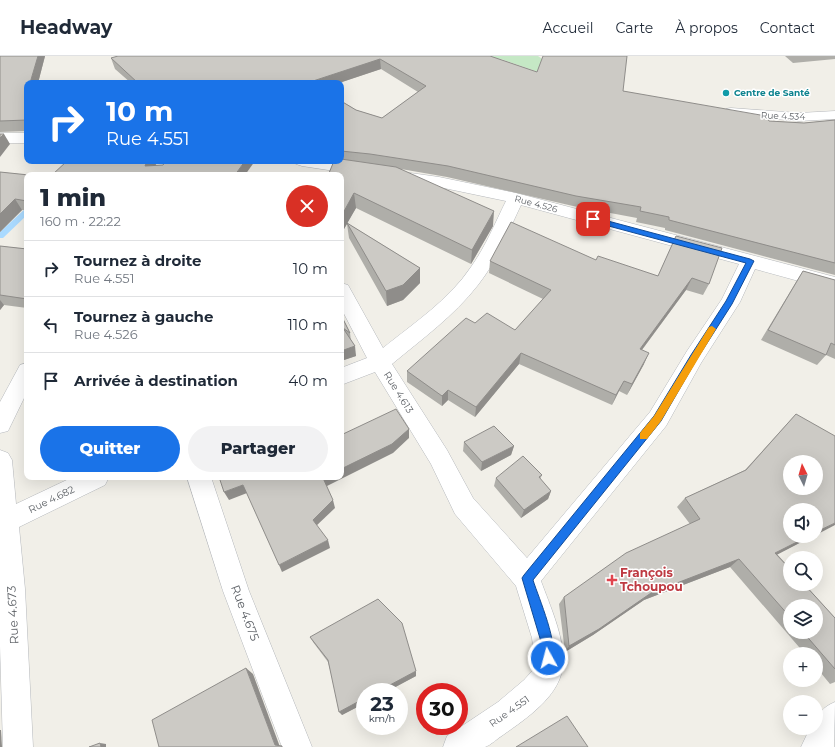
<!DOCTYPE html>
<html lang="fr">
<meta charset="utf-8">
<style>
body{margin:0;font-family:Montserrat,sans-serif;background:#f2f2f3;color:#1f2937;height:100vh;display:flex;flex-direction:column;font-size:15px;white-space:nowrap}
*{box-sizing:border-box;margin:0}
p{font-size:13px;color:#747a83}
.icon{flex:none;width:22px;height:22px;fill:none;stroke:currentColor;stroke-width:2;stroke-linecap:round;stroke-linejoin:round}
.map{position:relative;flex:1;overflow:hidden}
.sheet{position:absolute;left:24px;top:116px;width:320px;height:308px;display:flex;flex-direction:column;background:#fff;border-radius:8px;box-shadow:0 4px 16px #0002}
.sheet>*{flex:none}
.guide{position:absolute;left:24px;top:24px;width:320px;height:84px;border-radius:8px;box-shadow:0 4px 16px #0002;background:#1a73e8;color:#fff;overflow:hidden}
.needle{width:26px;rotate:355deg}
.fabs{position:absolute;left:783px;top:399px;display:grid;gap:8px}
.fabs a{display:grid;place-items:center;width:40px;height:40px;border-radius:50%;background:#fff;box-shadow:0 4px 16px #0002;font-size:20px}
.speed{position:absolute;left:356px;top:627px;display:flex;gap:8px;font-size:20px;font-weight:700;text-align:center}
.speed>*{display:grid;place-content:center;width:52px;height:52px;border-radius:50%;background:#fff;box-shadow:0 4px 16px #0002;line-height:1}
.speed small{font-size:10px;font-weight:400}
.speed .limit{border:6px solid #d22;background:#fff;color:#111}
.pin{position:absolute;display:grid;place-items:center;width:34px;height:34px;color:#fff;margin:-17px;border-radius:8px;box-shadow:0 2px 6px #0006}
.me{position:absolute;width:44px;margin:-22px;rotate:353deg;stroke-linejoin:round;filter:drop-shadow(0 0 3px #0008)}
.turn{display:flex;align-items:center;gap:14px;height:84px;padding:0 16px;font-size:18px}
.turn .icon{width:52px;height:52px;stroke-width:2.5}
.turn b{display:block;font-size:28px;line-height:34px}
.round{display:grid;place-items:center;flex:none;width:42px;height:42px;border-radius:21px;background:#f2f2f3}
.headline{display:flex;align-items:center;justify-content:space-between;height:68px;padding:0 16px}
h1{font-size:24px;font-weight:800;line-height:30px}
.primary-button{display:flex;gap:8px;margin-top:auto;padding:8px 16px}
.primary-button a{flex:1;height:46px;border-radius:24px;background:#1a73e8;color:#fff;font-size:16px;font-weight:800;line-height:46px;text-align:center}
.primary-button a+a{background:#f2f2f3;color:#1f2937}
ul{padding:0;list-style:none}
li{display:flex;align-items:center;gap:12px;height:56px;padding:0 16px;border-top:1px solid #e0e1e3}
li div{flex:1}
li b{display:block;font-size:15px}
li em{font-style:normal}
header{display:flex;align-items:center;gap:24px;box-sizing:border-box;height:56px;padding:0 20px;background:#fff;border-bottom:1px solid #e0e1e3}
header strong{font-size:19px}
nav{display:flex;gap:22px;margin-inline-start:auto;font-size:14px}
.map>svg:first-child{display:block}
</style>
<header>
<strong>Headway</strong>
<nav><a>Accueil</a><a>Carte</a><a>À propos</a><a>Contact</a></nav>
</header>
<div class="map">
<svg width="835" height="691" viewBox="0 0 835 691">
<rect width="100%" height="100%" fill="#f1efe8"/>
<polygon fill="#c5e8c5" points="471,0 538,0 548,7 541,17 501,3"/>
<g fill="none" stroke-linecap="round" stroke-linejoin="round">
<polygon fill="#aadaff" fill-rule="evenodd" points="25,153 27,153 27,159 3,182 0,182 0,176"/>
<defs>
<g id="minor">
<polygon points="731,52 799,57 835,55 835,63 799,65 726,59 724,56 726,53"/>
<rect x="0" y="77" width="27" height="10"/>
<polygon points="294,105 333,105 367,111 369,114 367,117 361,119 302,110 296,108"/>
<path d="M396,115L439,121L516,137L835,221V235L755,213L740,246L701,307L666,370L541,525C550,550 564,580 563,607C562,639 527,662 503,679C498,682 491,689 485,691C477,691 452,691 443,691L447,680L498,646L524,624L533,614L535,606L532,582L516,530L455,458L431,408L375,316L341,329V312L367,302L341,252V227L348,229L383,292C414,267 449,244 471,211C486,190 495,167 506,145L439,131L390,123L388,120L390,117ZM521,149L739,208L722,243L687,295L650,356L527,502L473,442L447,394L392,308C422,283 454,260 478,229C497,205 508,176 521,149Z"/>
<polygon points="27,307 27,336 8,375 0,377 0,346 20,309"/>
<polygon points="0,394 8,397 12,404 16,448 73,421 109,421 105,429 19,471 25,533 33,691 3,691 0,590"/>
<polygon points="187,421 211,421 249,535 312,691 282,691 223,535"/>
<path d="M835,646L834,691H801L810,672H816C816,658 823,651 835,646Z"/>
</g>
</defs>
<use href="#minor" stroke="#b5b8bc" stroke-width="1"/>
<use href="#minor" fill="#fff" fill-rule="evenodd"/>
</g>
<g fill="#afaea9" fill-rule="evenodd">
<polygon points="0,0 45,0 38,27 27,27 27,75 0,76"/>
<polygon points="490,0 537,16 623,35 769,65 804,67 835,64 835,219 665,174 665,172 636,166 637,162 573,150 447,121 401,113 493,170 471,208 356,152 347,167 420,212 420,227 403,244 387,250 349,182 347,168 344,173 341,168 341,119 334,105 331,105 341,105 341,45 356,54 382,62 418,36 381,13 339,27 131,27 115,13 111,2"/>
<polygon points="785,0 835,0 835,3 793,7"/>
<polygon points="0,116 27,119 27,154 22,154 0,176"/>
<polygon points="676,180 709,228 703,239 686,234 642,294 644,308 627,339 619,335 612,349 519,308 475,361 448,344 442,350 407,326 407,315 475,267 515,274 543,243 489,217 490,205 596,204 658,220"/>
<polygon points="0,190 27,193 27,252 4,249 0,254"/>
<polygon points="803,215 835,224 835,303 826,299 817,309 761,284 796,226"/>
<polygon points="341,259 350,277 351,285 356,300 341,305"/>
<path d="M796,358L790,480H813L777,498L835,562V626L830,628L816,611V598H805L730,511L644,544L593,579L565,596L559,548L564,541L690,468L677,451L685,442L745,414ZM790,550L816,576H790Z"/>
<polygon points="464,386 514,390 511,399 481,415 463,395"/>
<polygon points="542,419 540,423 551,435 548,443 521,462 494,430 496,422"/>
<polygon points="310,581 416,620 386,636 365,636 365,647 342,659 328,606 313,586"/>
</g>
<g fill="#8f8d8a">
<polygon points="38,0 45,0 38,27 30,27"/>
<polygon points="380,3 381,13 339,27 310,27 310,26"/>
<polygon points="4,78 10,88 0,101 0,82"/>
<polygon points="147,105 158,105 150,119 145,110"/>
<polygon points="245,105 255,105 245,119 235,119"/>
<polygon points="354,137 356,152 344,173 342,159"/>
<polygon points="15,143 22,154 0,176 0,158"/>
<polygon points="494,155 493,170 471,208 472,194"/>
<polygon points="420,212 420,227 403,244 387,250 386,235"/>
<polygon points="692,222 686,234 635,303 640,293"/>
<polygon points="0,244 4,249 0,254"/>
<polygon points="355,290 356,300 341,305 341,295"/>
<polygon points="521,297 519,308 475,361 476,351"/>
<polygon points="649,297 644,308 627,339 632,328"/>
<polygon points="624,325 612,349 616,339"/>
<polygon points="448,334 448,344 442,350 442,340"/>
<polygon points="409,373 409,382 393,397 325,431 323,422 326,421 341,421 341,413"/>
<polygon points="514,390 511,399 481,415 482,406"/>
<polygon points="243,429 247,437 229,444 224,436"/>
<polygon points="551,435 548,443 521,462 524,454"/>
<polygon points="333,444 335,452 315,471 313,464"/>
<polygon points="835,467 835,469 816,479 816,476"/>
<polygon points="809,480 813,480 765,505 775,497"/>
<polygon points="328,484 330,492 282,516 279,509"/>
<polygon points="739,503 730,511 644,544 593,579 565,596 569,590 651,537"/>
<polygon points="246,612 253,618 280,691 275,689"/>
<polygon points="416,615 416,620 386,636 377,636"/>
<polygon points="365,642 365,647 342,659 339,656"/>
<polygon points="0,674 1,674 2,691 0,691"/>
<polygon points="100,687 106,688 106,691 101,691"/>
</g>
<g fill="#cccac5" stroke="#8f8d8a" fill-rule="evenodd">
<polygon points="0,0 38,0 30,27 27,27 27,64 0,65"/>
<polygon points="118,0 490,0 537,16 543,0 627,0 623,35 766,60 769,65 804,67 835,64 835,207 669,164 669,161 640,155 641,151 576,140 448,110 370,98 341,95 341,45 356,54 382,62 426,30 380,3 310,26 312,27 138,27 111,2"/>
<polygon points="0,78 4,78 0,82"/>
<polygon points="341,103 396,111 494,155 472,194 354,137 342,159 341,157 341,119 329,119 329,117 334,105 341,105"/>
<polygon points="67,105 147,105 145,110 163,109 166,105 245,105 235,119 52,119"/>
<polygon points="0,116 29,119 27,119 27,145 15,143 0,158"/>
<polygon points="511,166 596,204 598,200 658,220 676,180 722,192 709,228 692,222 640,293 649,297 632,328 624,325 616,339 521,297 476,351 448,334 442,340 407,315 466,262 475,267 487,257 515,274 551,234 490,205"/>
<polygon points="347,167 420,212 403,229 386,235"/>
<polygon points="0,190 27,193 27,243 0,239"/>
<polygon points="803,215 835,224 835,289 831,287 826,299 768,274"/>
<polygon points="341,259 350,277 343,272 355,290 341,295"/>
<polygon points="396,353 409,373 392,388 341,413 341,379"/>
<path d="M796,358L835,380V467L816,476V454H790V480H809L775,497L790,513V528H804L835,562V613L803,576H816V550H790V561L739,503L651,537L599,573L569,590L564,541L626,497L700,463L685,442L746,414ZM790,406H816V432H790Z"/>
<polygon points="494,370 514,390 482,406 464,386"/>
<polygon points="523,400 542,419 539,421 551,435 524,454 496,422"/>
<polygon points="219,421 326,421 323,422 333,444 313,464 328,484 279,509 243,429 224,436"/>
<polygon points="378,543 402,567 416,615 377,636 365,636 365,642 339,656 328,604 310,581"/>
<polygon points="246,612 275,689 282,690 282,691 159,691 152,664"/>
<polygon points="567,660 588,691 516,691"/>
<polygon points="100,687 101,691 89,691"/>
</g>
<path fill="#1a73e8" stroke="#114b97" d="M593,161L750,203L754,205L732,248L697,303L661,365L533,524C539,543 559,588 552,606L548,608L544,606L542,589L522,522L524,519L654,360L691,299L726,245L746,207L590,165L589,163Z"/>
<polygon fill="#f59e0b" points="712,270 716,273 661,365 647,383 640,383 640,377 654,360 709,271"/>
<circle fill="#0f9aa8" stroke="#fff" stroke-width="1.5" cx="726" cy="37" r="4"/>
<path fill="#e0444e" stroke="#fff" stroke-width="1.5" d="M610 518h4v4h4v4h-4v4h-4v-4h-4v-4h4z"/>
<g text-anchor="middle" stroke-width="3" stroke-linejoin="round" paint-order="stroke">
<g font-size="9" font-weight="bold" fill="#0d838f" stroke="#fff" text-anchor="start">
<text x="734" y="40">Centre de Santé</text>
</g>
<g font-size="9" fill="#5f6368" stroke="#fff">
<text transform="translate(783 60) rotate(2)" y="3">Rue 4.534</text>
<text transform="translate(536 148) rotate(15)" y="3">Rue 4.526</text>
</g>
<g font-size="10" fill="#5f6368" stroke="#fff">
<text transform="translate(399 336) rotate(58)" y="4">Rue 4.613</text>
<text transform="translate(51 443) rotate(-26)" y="4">Rue 4.682</text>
<text transform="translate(509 655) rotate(-35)" y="4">Rue 4.551</text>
</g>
<g font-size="12" font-weight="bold" fill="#be3a42" stroke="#fff" text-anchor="start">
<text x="620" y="521">François<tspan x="620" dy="14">Tchoupou</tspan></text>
</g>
<g font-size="12" fill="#5f6368" stroke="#fff">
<text transform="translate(245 557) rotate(69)" y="4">Rue 4.675</text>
<text transform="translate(13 559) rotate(-93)" y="4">Rue 4.673</text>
</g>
</g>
</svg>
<div class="fabs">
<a><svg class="needle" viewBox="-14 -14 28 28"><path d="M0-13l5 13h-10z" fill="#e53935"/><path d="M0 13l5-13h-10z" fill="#747a83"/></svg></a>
<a><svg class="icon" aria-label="sound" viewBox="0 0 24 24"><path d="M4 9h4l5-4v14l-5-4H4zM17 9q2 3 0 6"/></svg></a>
<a><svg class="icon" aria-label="search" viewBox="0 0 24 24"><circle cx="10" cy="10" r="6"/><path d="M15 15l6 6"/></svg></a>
<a><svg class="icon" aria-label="layers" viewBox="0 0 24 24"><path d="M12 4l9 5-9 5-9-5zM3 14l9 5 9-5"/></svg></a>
<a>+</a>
<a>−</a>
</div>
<div class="speed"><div>23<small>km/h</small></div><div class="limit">30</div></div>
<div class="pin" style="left:593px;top:163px;background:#d93025"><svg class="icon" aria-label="arrive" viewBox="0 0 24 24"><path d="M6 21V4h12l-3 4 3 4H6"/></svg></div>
<svg class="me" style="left:548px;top:602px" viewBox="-20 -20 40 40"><circle r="17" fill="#1a73e8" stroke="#fff" stroke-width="3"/><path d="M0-11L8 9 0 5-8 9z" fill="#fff"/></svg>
<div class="guide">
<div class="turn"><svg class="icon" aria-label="right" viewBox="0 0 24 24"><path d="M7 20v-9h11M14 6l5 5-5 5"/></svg><div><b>10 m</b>Rue 4.551</div></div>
</div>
<section class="sheet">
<div class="headline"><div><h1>1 min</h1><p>160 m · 22:22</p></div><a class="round" style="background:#d93025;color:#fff"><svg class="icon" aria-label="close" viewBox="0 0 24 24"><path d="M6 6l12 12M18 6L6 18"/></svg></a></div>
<ul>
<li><svg class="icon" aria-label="right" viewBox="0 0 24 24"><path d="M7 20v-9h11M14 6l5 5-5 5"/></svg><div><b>Tournez à droite</b><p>Rue 4.551</p></div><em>10 m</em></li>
<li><svg class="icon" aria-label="left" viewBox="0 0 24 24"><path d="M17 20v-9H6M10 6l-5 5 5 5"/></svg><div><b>Tournez à gauche</b><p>Rue 4.526</p></div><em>110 m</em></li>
<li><svg class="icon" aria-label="arrive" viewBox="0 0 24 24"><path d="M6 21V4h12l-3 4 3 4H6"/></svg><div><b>Arrivée à destination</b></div><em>40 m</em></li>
</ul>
<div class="primary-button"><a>Quitter</a><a>Partager</a></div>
</section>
</div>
